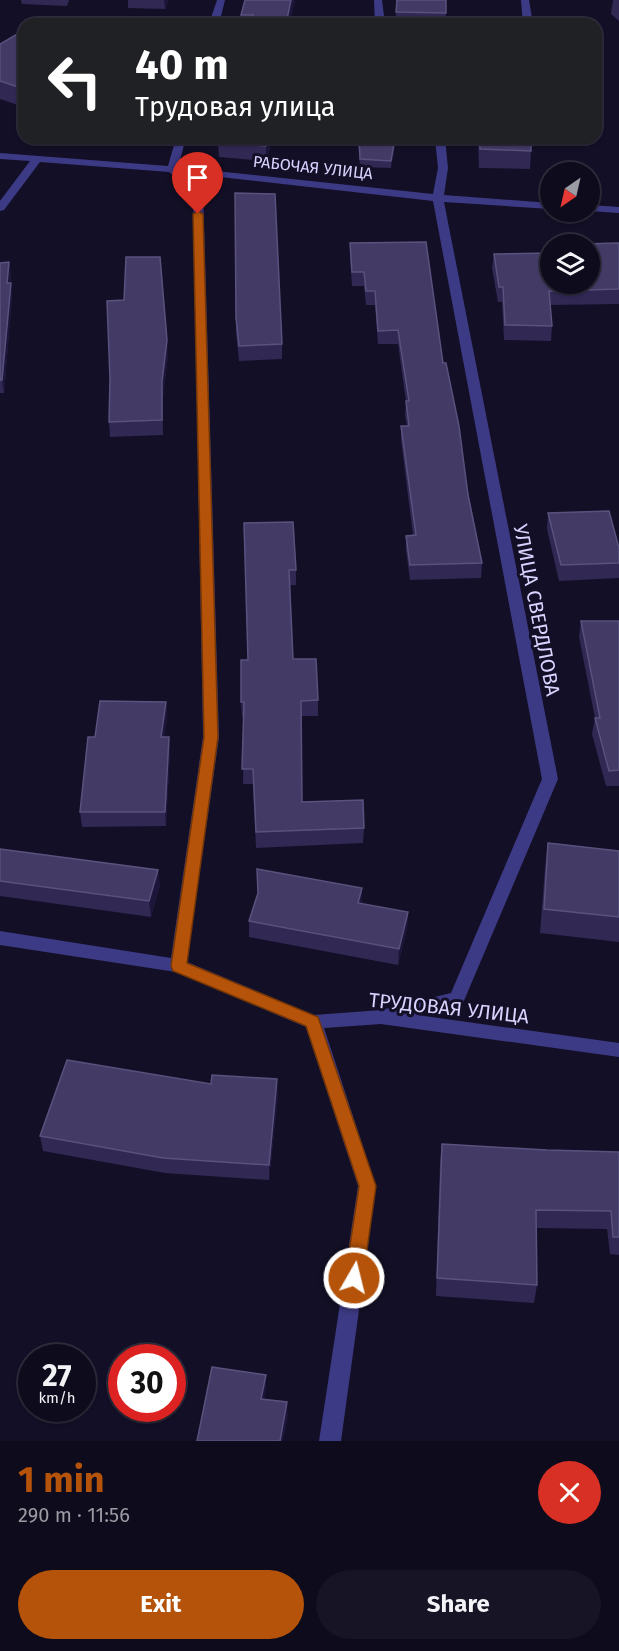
<!DOCTYPE html>
<meta charset="utf-8">
<style>
body{margin:0;font-family:"Fira Sans",sans-serif;background:#171425;color:#f1f3f6;height:100vh;display:flex;flex-direction:column;font-size:22px;white-space:nowrap}
*{box-sizing:border-box;margin:0}
p{font-size:20px;color:#9b9ba3}
.icon{flex:none;width:33px;height:33px;fill:none;stroke:currentColor;stroke-width:2;stroke-linecap:round;stroke-linejoin:round}
.map{position:relative;height:1441px;overflow:hidden}
.panel{display:flex;flex-direction:column;background:#0e0b1c;flex:1}
.panel>*{flex:none}
.banner{position:absolute;left:18px;top:18px;width:584px;height:126px;border-radius:18px;box-shadow:0 2px 4px #0004,0 0 0 2px #2e2b3b;background:#202124;color:#fff;overflow:hidden}
.needle{width:39px;rotate:214deg}
.tools{position:absolute;left:540px;top:162px;display:grid;gap:12px}
.tools a{display:grid;place-items:center;width:60px;height:60px;border-radius:50%;background:#0e0b1c;box-shadow:0 2px 4px #0004,0 0 0 2px #2e2b3b;font-size:30px}
.speed{position:absolute;left:18px;top:1344px;display:flex;gap:12px;font-size:30px;font-weight:700;text-align:center}
.speed>*{display:grid;place-content:center;width:78px;height:78px;border-radius:50%;background:#0e0b1c;box-shadow:0 2px 4px #0004,0 0 0 2px #2e2b3b;line-height:1}
.speed small{font-size:15px;font-weight:400}
.speed .limit{border:9px solid #d22;background:#fff;color:#111}
.pin{position:absolute;display:grid;place-items:center;width:51px;height:51px;color:#fff;margin:-62px -26px;border-radius:50% 50% 50% 0;rotate:-45deg;box-shadow:0 0 6px #0007}
.pin .icon{rotate:45deg}
.me{position:absolute;width:66px;margin:-33px;rotate:8deg;stroke-linejoin:round;filter:drop-shadow(0 0 4px #0008)}
.turn{display:flex;align-items:center;gap:21px;height:126px;padding:0 18px;font-size:27px}
.turn .icon{width:78px;height:78px;stroke-width:2.5}
.turn b{display:block;font-size:42px;line-height:51px}
.round{display:grid;place-items:center;flex:none;width:63px;height:63px;border-radius:32px;background:#171425}
.head{display:flex;align-items:center;justify-content:space-between;height:102px;padding:0 18px}
h1{font-size:36px;font-weight:700;line-height:45px;color:#b45309}
.button{display:flex;gap:12px;margin-top:auto;padding:12px 18px}
.button a{flex:1;height:69px;border-radius:36px;background:#b45309;color:#fff;font-size:24px;font-weight:700;line-height:69px;text-align:center}
.button a+a{background:#171425;color:#f1f3f6}
.map>svg:first-child{display:block}
</style>
<div class="map">
<svg width="619" height="1441" viewBox="0 0 619 1441">
<rect width="100%" height="100%" fill="#130f26"/>
<g fill="none" stroke-linecap="round" stroke-linejoin="round">
<g fill="#3d3a85" fill-rule="evenodd">
<polygon points="217,0 225,0 219,24 209,24"/>
<polygon points="374,0 382,0 385,24 375,24"/>
<polygon points="521,0 529,0 533,24 523,24"/>
<path d="M176,138H186L178,167L433,194L438,168L435,138H445L448,168L444,195L550,203V209L444,202L558,779L463,1003L417,1015L619,1043V1057L381,1024L324,1028L376,1186L341,1441H319L358,1186L306,1027L176,972L0,945V931L171,958L203,737L193,191L169,172L40,162L4,210L0,211V201L30,161L0,159V153L168,166ZM184,173L433,201L542,779L451,993L381,1010L314,1015L187,962L219,737L203,190Z"/>
<polygon points="590,205 619,207 619,213 590,211"/>
</g>
</g>
<g fill="#312854">
<polygon points="21,0 69,0 67,6 22,4"/>
<polygon points="128,0 168,0 165,9 128,8"/>
<polygon points="295,0 289,24 242,24 241,15"/>
<polygon points="396,0 446,13 445,24 396,24"/>
<polygon points="613,0 619,0 619,21 611,14"/>
<polygon points="24,30 24,107 0,99 0,44"/>
<polygon points="273,138 266,161 219,157 218,142"/>
<polygon points="358,138 396,138 391,168 360,167"/>
<polygon points="478,138 531,138 531,151 530,169 479,168"/>
<polygon points="350,243 443,363 482,563 481,578 410,580 406,550 406,536 413,535 401,440 401,426 407,426 405,415 406,401 398,344 378,344 375,305 366,305 364,286 352,286 350,256"/>
<polygon points="619,243 619,304 550,305 552,326 551,341 504,340 502,302 498,302 492,268 494,254 550,284"/>
<polygon points="9,262 11,275 10,283 12,296 4,393 0,393 0,263"/>
<polygon points="236,318 282,344 282,359 239,361 236,333"/>
<polygon points="168,354 163,397 163,435 110,437 109,422"/>
<polygon points="548,513 619,548 619,578 559,581 547,529"/>
<polygon points="244,523 296,570 296,585 290,585 293,659 318,700 318,716 301,716 302,802 364,828 363,843 256,848 253,784 243,784 244,717 242,717 241,702 248,660"/>
<polygon points="581,621 619,621 619,786 606,786 592,734 595,718 579,637"/>
<polygon points="166,702 167,717 164,737 169,737 170,751 166,826 82,827 80,812 95,737"/>
<polygon points="548,843 619,851 619,942 540,933 545,868"/>
<polygon points="0,849 160,885 151,917 0,896"/>
<polygon points="362,904 408,912 407,928 398,965 249,937 249,921"/>
<polygon points="278,1095 269,1180 165,1173 43,1151 40,1136"/>
<polygon points="442,1144 547,1150 619,1152 619,1255 610,1254 607,1229 536,1228 537,1285 534,1303 436,1296 440,1162"/>
</g>
<g fill="#1d163a">
<polygon points="164,0 168,0 165,9"/>
<polygon points="291,0 295,0 289,24 286,24"/>
<polygon points="268,138 273,138 266,161 266,146"/>
<polygon points="395,138 396,138 391,168 391,161"/>
<polygon points="9,262 11,275 9,296 7,283"/>
<polygon points="11,283 12,296 4,393 2,380"/>
<polygon points="167,340 168,354 163,397 163,435 162,382"/>
<polygon points="166,702 167,717 162,751 161,737"/>
<polygon points="169,737 170,751 166,826 165,812"/>
<polygon points="158,870 160,885 151,917 149,901"/>
<polygon points="362,888 362,904 358,903"/>
<polygon points="408,912 407,928 398,965 399,949"/>
<polygon points="277,1079 278,1095 269,1180 269,1165"/>
<polygon points="266,1375 266,1389 262,1413 261,1399"/>
<polygon points="287,1402 288,1416 283,1441 280,1441"/>
</g>
<g fill="#433a66" stroke="#5a527e" stroke-width="1.5">
<polygon points="245,0 291,0 286,24 251,24 253,15 241,15"/>
<polygon points="397,0 446,0 446,13 396,12"/>
<polygon points="24,30 24,89 0,81 0,44"/>
<polygon points="220,138 268,138 266,146 218,142"/>
<polygon points="359,138 395,138 391,161 360,159"/>
<polygon points="480,138 531,138 531,151 480,149"/>
<polygon points="235,193 275,194 282,344 239,346 236,318"/>
<polygon points="426,242 443,363 446,363 459,426 468,495 482,563 410,565 406,536 416,535 401,426 409,426 406,401 409,401 398,330 378,331 375,291 366,291 364,272 352,272 350,243"/>
<polygon points="619,243 619,289 549,291 552,326 505,325 503,287 499,287 494,254 550,253 550,284 590,284 590,244 582,244"/>
<polygon points="126,257 160,257 167,340 162,382 162,420 109,422 110,379 107,301 124,300"/>
<polygon points="9,262 7,283 11,283 2,380 0,380 0,263"/>
<polygon points="609,511 619,548 619,563 561,565 548,513"/>
<polygon points="293,522 296,570 289,570 293,659 316,659 318,700 301,701 302,802 363,800 364,828 256,832 253,769 242,769 244,702 241,702 241,660 248,660 244,523"/>
<polygon points="581,621 619,621 619,770 609,771 595,718 600,718"/>
<polygon points="100,701 166,702 161,737 169,737 165,812 80,812 88,737 95,737"/>
<polygon points="548,843 619,851 619,917 544,909"/>
<polygon points="0,849 158,870 149,901 0,881"/>
<polygon points="257,869 362,888 358,903 408,912 399,949 249,921 258,893"/>
<polygon points="67,1060 211,1084 212,1075 277,1079 269,1165 163,1158 40,1136"/>
<polygon points="442,1144 547,1150 619,1152 619,1237 613,1237 611,1211 536,1210 537,1285 437,1278"/>
<polygon points="212,1367 266,1375 261,1399 287,1402 280,1441 197,1441"/>
</g>
<polygon fill="#b45309" stroke="#753606" stroke-width="1.5" points="198,211 203,214 218,737 187,963 318,1017 376,1186 363,1278 360,1284 354,1287 348,1284 345,1278 359,1186 306,1026 173,971 171,966 204,737 193,214"/>
<g text-anchor="middle" stroke-width="6" stroke-linejoin="round" paint-order="stroke">
<g font-size="16" fill="#d9d4ff" stroke="#130f26">
<text transform="translate(313 167) rotate(6)" y="6">РАБОЧАЯ УЛИЦА</text>
</g>
<g font-size="20" fill="#d9d4ff" stroke="#130f26">
<text transform="translate(537 610) rotate(79)" y="7">УЛИЦА СВЕРДЛОВА</text>
<text transform="translate(449 1008) rotate(6)" y="7">ТРУДОВАЯ УЛИЦА</text>
</g>
</g>
</svg>
<div class="tools">
<a><svg class="needle" viewBox="-14 -14 28 28"><path d="M0-13l5 13h-10z" fill="#e53935"/><path d="M0 13l5-13h-10z" fill="#9b9ba3"/></svg></a>
<a><svg class="icon" aria-label="layers" viewBox="0 0 24 24"><path d="M12 4l9 5-9 5-9-5zM3 14l9 5 9-5"/></svg></a>
</div>
<div class="speed"><div>27<small>km/h</small></div><div class="limit">30</div></div>
<div class="pin" style="left:198px;top:214px;background:#d93025"><svg class="icon" aria-label="arrive" viewBox="0 0 24 24"><path d="M6 21V4h12l-3 4 3 4H6"/></svg></div>
<svg class="me" style="left:354px;top:1278px" viewBox="-20 -20 40 40"><circle r="17" fill="#b45309" stroke="#fff" stroke-width="3"/><path d="M0-11L8 9 0 5-8 9z" fill="#fff"/></svg>
<div class="banner">
<div class="turn"><svg class="icon" aria-label="left" viewBox="0 0 24 24"><path d="M17 20v-9H6M10 6l-5 5 5 5"/></svg><div><b>40 m</b>Трудовая улица</div></div>
</div>
</div>
<section class="panel">
<div class="head"><div><h1>1 min</h1><p>290 m · 11:56</p></div><a class="round" style="background:#d93025;color:#fff"><svg class="icon" aria-label="close" viewBox="0 0 24 24"><path d="M6 6l12 12M18 6L6 18"/></svg></a></div>
<div class="button"><a>Exit</a><a>Share</a></div>
</section>
